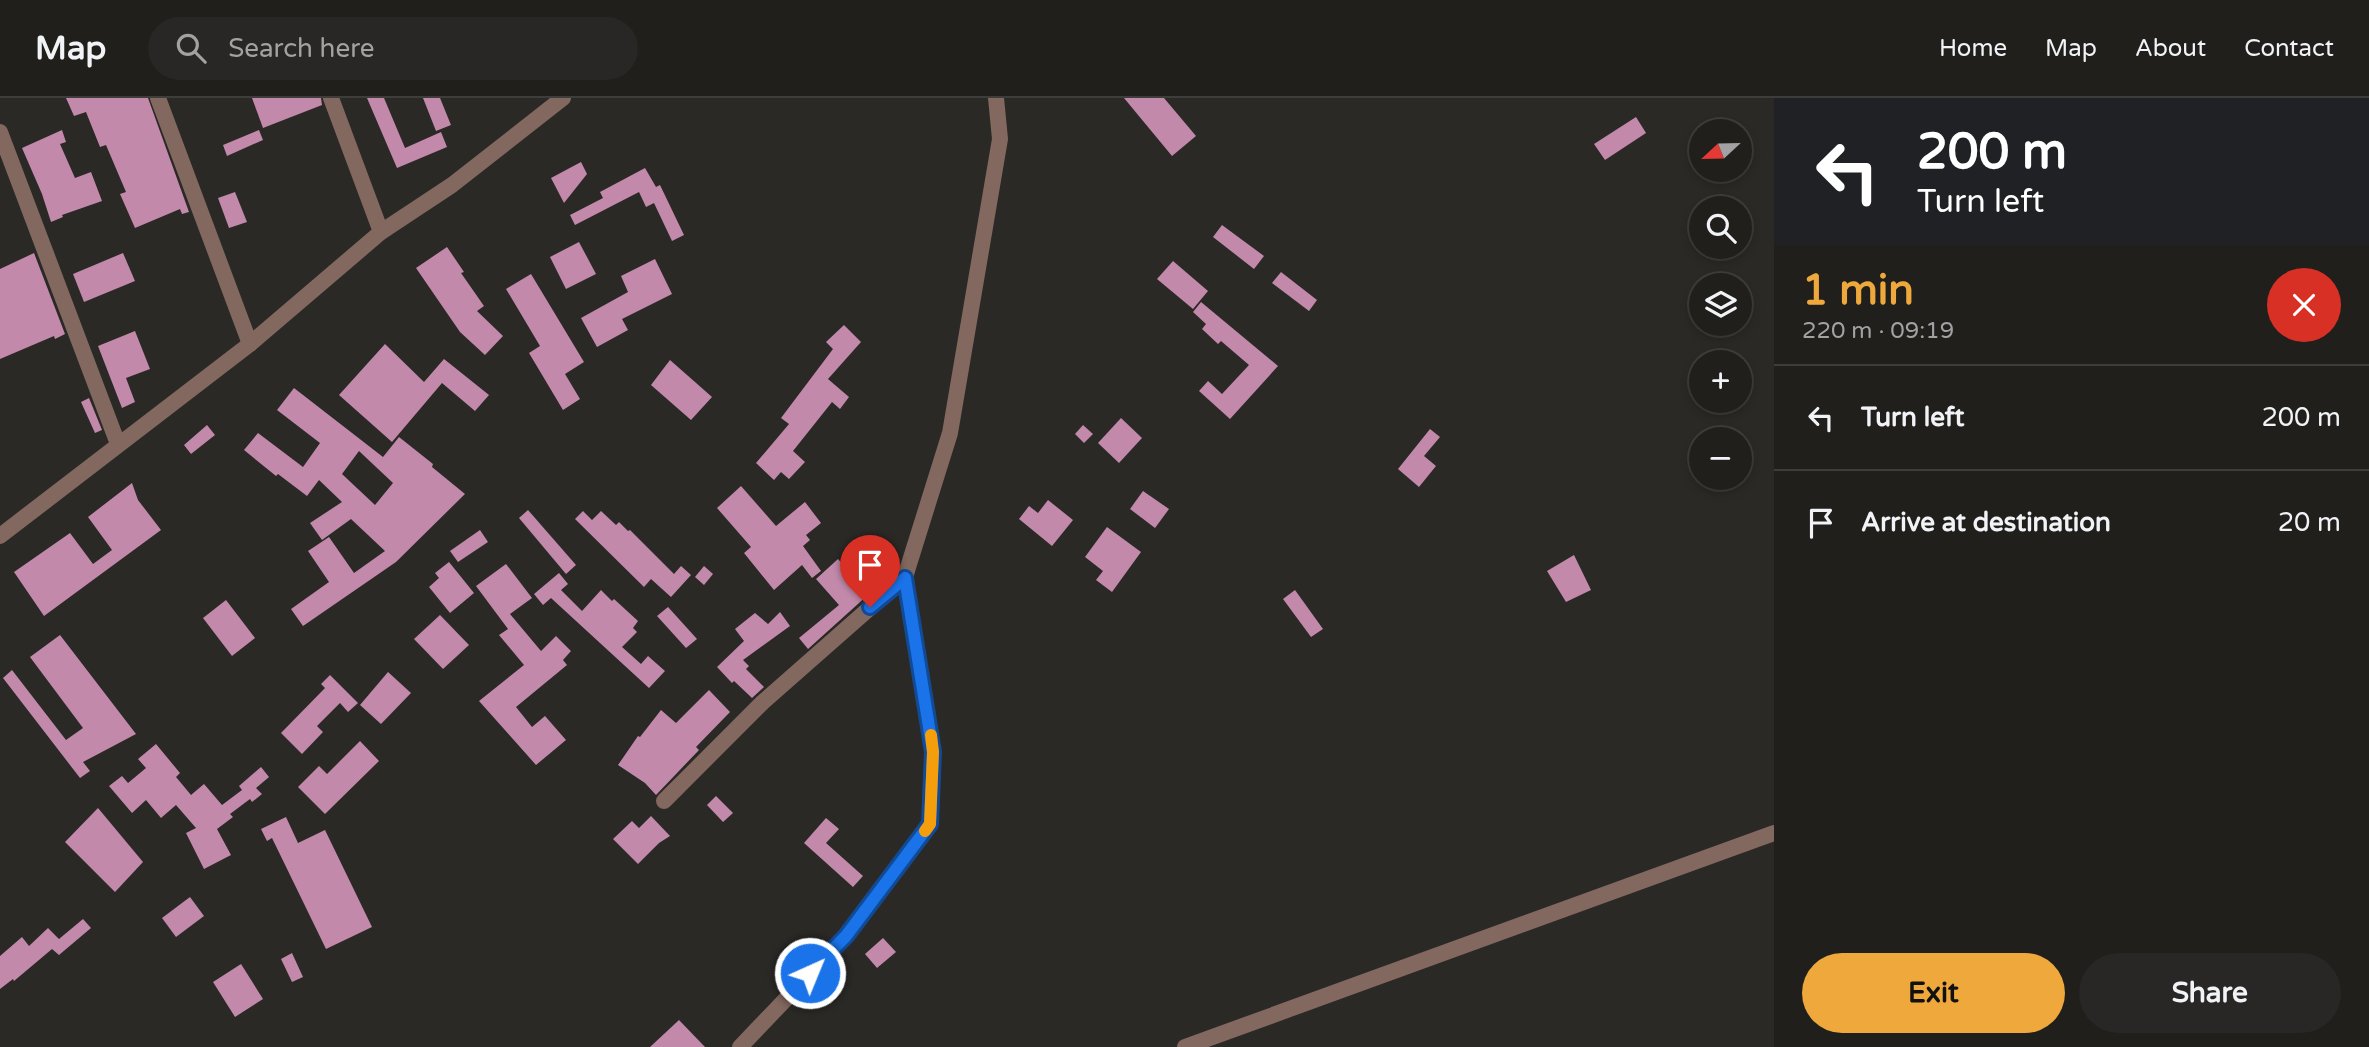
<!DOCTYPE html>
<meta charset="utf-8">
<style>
body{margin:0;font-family:"Varela Round",sans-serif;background:#282725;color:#f1f3f6;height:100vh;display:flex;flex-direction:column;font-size:26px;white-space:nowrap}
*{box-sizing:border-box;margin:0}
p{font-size:23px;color:#a2a2a3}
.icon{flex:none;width:38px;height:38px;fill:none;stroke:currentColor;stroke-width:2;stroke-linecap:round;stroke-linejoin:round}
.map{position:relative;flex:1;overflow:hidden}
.panel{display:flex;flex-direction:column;background:#201f1c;width:595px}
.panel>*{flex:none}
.hud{background:#202124;color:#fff;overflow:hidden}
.needle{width:46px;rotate:248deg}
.buttons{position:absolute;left:1689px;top:21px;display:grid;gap:14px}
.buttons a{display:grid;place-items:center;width:63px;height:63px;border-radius:50%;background:#201f1c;box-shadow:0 4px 10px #0003,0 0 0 2px #3d3d3b;font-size:35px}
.pin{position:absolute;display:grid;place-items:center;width:60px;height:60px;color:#fff;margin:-72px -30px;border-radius:50% 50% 50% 0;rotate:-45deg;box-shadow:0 0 7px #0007}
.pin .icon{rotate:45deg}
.me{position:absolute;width:77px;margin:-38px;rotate:44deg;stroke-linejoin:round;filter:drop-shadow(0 0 5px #0008)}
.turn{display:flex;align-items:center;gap:24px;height:147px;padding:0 28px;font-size:32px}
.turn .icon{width:91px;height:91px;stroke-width:2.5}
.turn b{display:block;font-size:49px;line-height:60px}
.round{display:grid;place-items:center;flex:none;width:74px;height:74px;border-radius:37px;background:#282725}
.overview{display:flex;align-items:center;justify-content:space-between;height:119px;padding:0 28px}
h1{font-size:42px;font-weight:700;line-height:52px;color:#eea83c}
.action{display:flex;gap:14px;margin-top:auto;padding:14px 28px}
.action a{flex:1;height:80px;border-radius:42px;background:#eea83c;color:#111;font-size:28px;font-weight:700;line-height:80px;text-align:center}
.action a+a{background:#282725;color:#f1f3f6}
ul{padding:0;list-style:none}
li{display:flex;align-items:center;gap:21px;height:105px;padding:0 28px;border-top:2px solid #3d3d3b}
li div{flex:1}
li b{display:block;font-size:26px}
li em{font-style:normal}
header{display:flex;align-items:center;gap:42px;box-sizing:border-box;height:98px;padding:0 35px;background:#201f1c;border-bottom:2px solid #3d3d3b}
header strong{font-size:33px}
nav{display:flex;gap:38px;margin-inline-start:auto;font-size:24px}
.search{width:490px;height:63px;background:#282725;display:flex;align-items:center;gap:18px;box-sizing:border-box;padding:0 24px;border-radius:38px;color:#a2a2a3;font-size:26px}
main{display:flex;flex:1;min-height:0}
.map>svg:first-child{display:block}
</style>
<header>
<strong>Map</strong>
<div class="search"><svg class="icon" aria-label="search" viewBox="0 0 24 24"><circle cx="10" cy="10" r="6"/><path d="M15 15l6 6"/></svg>Search here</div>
<nav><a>Home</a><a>Map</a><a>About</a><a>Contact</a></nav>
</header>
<main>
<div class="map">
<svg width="1774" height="949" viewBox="0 0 1774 949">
<rect width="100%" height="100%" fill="#2a2926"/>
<g fill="#c289aa" fill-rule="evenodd">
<polygon points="66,0 148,0 189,114 182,116 180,111 135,130 120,96 126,94 106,47 100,49 86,14 74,18"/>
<polygon points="252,0 321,0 322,7 263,30"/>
<polygon points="367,0 384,0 405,50 441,34 447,49 397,70"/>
<polygon points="423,0 440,0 451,27 436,33"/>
<polygon points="1124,0 1164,0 1196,38 1172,58"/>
<polygon points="1636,19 1646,35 1605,62 1594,46"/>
<polygon points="62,32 66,44 60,46 75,80 91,74 102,103 62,117 63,119 51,124 42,96 22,50"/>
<polygon points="259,32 263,42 227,58 223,47"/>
<polygon points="581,64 587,76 564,105 551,80"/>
<polygon points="645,70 656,89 660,87 684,137 672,143 654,105 646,109 639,94 575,127 570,117 603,100 600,94"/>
<polygon points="235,94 247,124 229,130 218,100"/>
<polygon points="1222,127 1264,158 1254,171 1213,139"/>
<polygon points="579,144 596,176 566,191 550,159"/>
<polygon points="447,149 464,174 461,175 484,208 477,213 503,238 485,257 460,234 416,170"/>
<polygon points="34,155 65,236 55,241 54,238 0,261 0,171"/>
<polygon points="123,155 135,183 84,204 73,176"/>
<polygon points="655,161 672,196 622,221 628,232 597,249 581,220 628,194 621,178"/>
<polygon points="1173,163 1208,193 1193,211 1157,181"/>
<polygon points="1281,174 1317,202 1309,213 1272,185"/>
<polygon points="531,176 584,264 565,276 580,301 563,312 529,255 540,248 506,191"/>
<polygon points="1201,204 1278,268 1230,321 1199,293 1208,283 1222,296 1249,267 1221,243 1218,246 1202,231 1206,226 1193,214"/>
<polygon points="844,227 861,244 828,281 849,299 840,311 832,304 793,353 805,364 789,381 781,374 774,382 756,365 789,326 781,320 833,251 826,244"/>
<polygon points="135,233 150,271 126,280 135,304 122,310 98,248"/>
<polygon points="385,246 424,284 444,261 489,297 475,313 442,285 392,344 339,297"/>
<polygon points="670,262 712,299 691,322 651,287"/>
<path d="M294,290L383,359L399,339L433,366L432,369L465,396L396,464L303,528L291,511L329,484L308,453L329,439L354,475L385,453L351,421L322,442L310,425L342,404L319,382L307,398L278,376L276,378L244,352L258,335L303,369L320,345L277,312ZM359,353L393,385L375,407L342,376Z"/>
<polygon points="89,300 102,332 95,335 81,304"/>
<polygon points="1121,320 1142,340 1119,365 1098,345"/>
<polygon points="207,327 215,337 191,356 184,347"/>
<polygon points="1083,327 1093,336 1084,345 1075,336"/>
<polygon points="1430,331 1440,339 1424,358 1436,368 1419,389 1398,371"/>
<polygon points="132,385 138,402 161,432 44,518 14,474 70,435 93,466 112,452 88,419"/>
<polygon points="741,388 776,428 805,404 821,425 806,437 810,442 803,448 821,473 812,480 802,467 774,492 744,455 751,449 717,410"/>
<polygon points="1143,393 1169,411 1155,430 1130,411"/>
<polygon points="1048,402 1073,422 1052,448 1019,421 1029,408 1038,415"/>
<polygon points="528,412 576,467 566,476 519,420"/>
<polygon points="583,413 592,422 601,413 616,427 619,424 628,433 630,432 674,476 681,468 691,477 671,499 651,481 644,489 575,421"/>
<polygon points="1107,429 1141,454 1112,494 1096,482 1103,473 1085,459"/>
<polygon points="480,432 488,444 458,464 450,453"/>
<polygon points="1574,457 1591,492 1566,504 1547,473"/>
<polygon points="838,461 869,496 808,551 799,540 839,507 816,481"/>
<polygon points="449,464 474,495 450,515 429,489 439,480 435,475"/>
<polygon points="506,466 532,500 510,516 541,553 556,538 571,553 563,562 567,567 516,609 532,629 545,618 566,642 536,667 479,603 524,567 499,537 508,531 476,488"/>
<polygon points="704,468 713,476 704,487 695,479"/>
<polygon points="559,475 568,486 561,492 582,513 601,492 612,503 614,501 638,523 633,530 637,534 622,549 641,566 648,558 665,573 649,590 551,500 543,507 534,496"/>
<polygon points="1295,492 1323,531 1311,539 1283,501"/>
<polygon points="226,502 255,540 232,558 203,520"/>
<polygon points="668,509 697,541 686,550 657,518"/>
<polygon points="780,514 790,528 743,562 749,568 746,571 764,589 752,600 734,583 732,585 717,569 744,543 735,531 755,515 768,526"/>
<polygon points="440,517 469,547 443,571 414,541"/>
<polygon points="60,537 136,636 83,664 90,673 80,680 3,580 12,572 66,642 83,630 30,559"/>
<polygon points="388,574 411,595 381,626 360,607"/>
<polygon points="330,577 358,605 348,614 340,605 317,628 323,634 302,656 281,635 325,590 321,586"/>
<polygon points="709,592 730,614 696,649 699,652 656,697 645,685 618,667 638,638 640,639 661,612 676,625"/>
<polygon points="360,643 379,663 325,716 298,689 319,668 327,676"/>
<polygon points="156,646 180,675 176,679 191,697 204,686 222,707 242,692 239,688 261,669 269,679 256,690 262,696 252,704 250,701 230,716 233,719 217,731 231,757 204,771 186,735 196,730 176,707 161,720 146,702 132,715 109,688 122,678 128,685 146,670 138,661"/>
<polygon points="716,698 733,715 723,724 707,707"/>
<polygon points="98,710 143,764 115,794 65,744"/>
<polygon points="651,718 670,738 659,745 638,766 613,741 632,723 639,730"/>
<polygon points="286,719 298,745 325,732 372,829 326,851 272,740 267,743 261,731"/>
<polygon points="826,720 839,731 826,745 863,778 853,789 804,745"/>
<polygon points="190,799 204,818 176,839 162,820"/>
<polygon points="83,821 91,830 59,857 52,851 14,883 13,881 0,891 0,858 22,839 29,848 48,830 59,841"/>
<polygon points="883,840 896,854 877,870 865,856"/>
<polygon points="292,855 303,879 292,884 281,861"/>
<polygon points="241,866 263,901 235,919 213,884"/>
<polygon points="679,922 705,949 650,949"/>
</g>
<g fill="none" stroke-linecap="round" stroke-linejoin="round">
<g stroke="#82685f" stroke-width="16">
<polyline points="158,0 250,246"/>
<polyline points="331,0 381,134"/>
<polyline points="0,34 118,346"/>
<polyline points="0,438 250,246 381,134 452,87 563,0"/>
<polyline points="664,703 763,604 905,479"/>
<polyline points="740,949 846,838 930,726 933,654 905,479 950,335 1000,41 996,0"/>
<polyline points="1185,949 1774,735"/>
</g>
</g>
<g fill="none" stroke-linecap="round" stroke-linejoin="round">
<defs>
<polyline id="route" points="810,875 846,838 930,726 933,654 905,480 870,509"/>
</defs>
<use href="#route" stroke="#114b97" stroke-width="18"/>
<use href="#route" stroke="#1a73e8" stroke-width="12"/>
<polyline stroke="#f59e0b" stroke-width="12" points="925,733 930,726 933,654 931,637"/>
</g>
</svg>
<div class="buttons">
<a><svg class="needle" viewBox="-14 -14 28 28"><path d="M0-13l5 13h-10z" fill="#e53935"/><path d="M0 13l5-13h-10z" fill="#a2a2a3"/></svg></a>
<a><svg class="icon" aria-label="search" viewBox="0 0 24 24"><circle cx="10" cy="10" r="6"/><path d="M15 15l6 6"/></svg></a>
<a><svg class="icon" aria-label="layers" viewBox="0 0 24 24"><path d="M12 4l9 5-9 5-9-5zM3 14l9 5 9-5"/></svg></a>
<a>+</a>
<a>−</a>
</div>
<div class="pin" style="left:870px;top:509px;background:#d93025"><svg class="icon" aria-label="arrive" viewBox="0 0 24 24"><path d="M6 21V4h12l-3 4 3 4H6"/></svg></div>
<svg class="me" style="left:810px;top:875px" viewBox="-20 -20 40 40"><circle r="17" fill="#1a73e8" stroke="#fff" stroke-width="3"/><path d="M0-11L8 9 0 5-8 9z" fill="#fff"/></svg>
</div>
<section class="panel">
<div class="hud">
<div class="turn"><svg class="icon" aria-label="left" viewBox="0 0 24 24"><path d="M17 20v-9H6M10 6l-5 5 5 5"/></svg><div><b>200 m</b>Turn left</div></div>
</div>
<div class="overview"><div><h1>1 min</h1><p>220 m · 09:19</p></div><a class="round" style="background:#d93025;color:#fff"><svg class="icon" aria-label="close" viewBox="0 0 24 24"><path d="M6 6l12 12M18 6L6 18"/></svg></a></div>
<ul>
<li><svg class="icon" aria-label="left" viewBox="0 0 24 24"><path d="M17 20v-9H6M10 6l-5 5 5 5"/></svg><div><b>Turn left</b></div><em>200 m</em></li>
<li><svg class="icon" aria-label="arrive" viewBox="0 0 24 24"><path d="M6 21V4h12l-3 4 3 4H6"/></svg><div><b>Arrive at destination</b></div><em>20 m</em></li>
</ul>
<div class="action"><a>Exit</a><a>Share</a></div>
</section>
</main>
